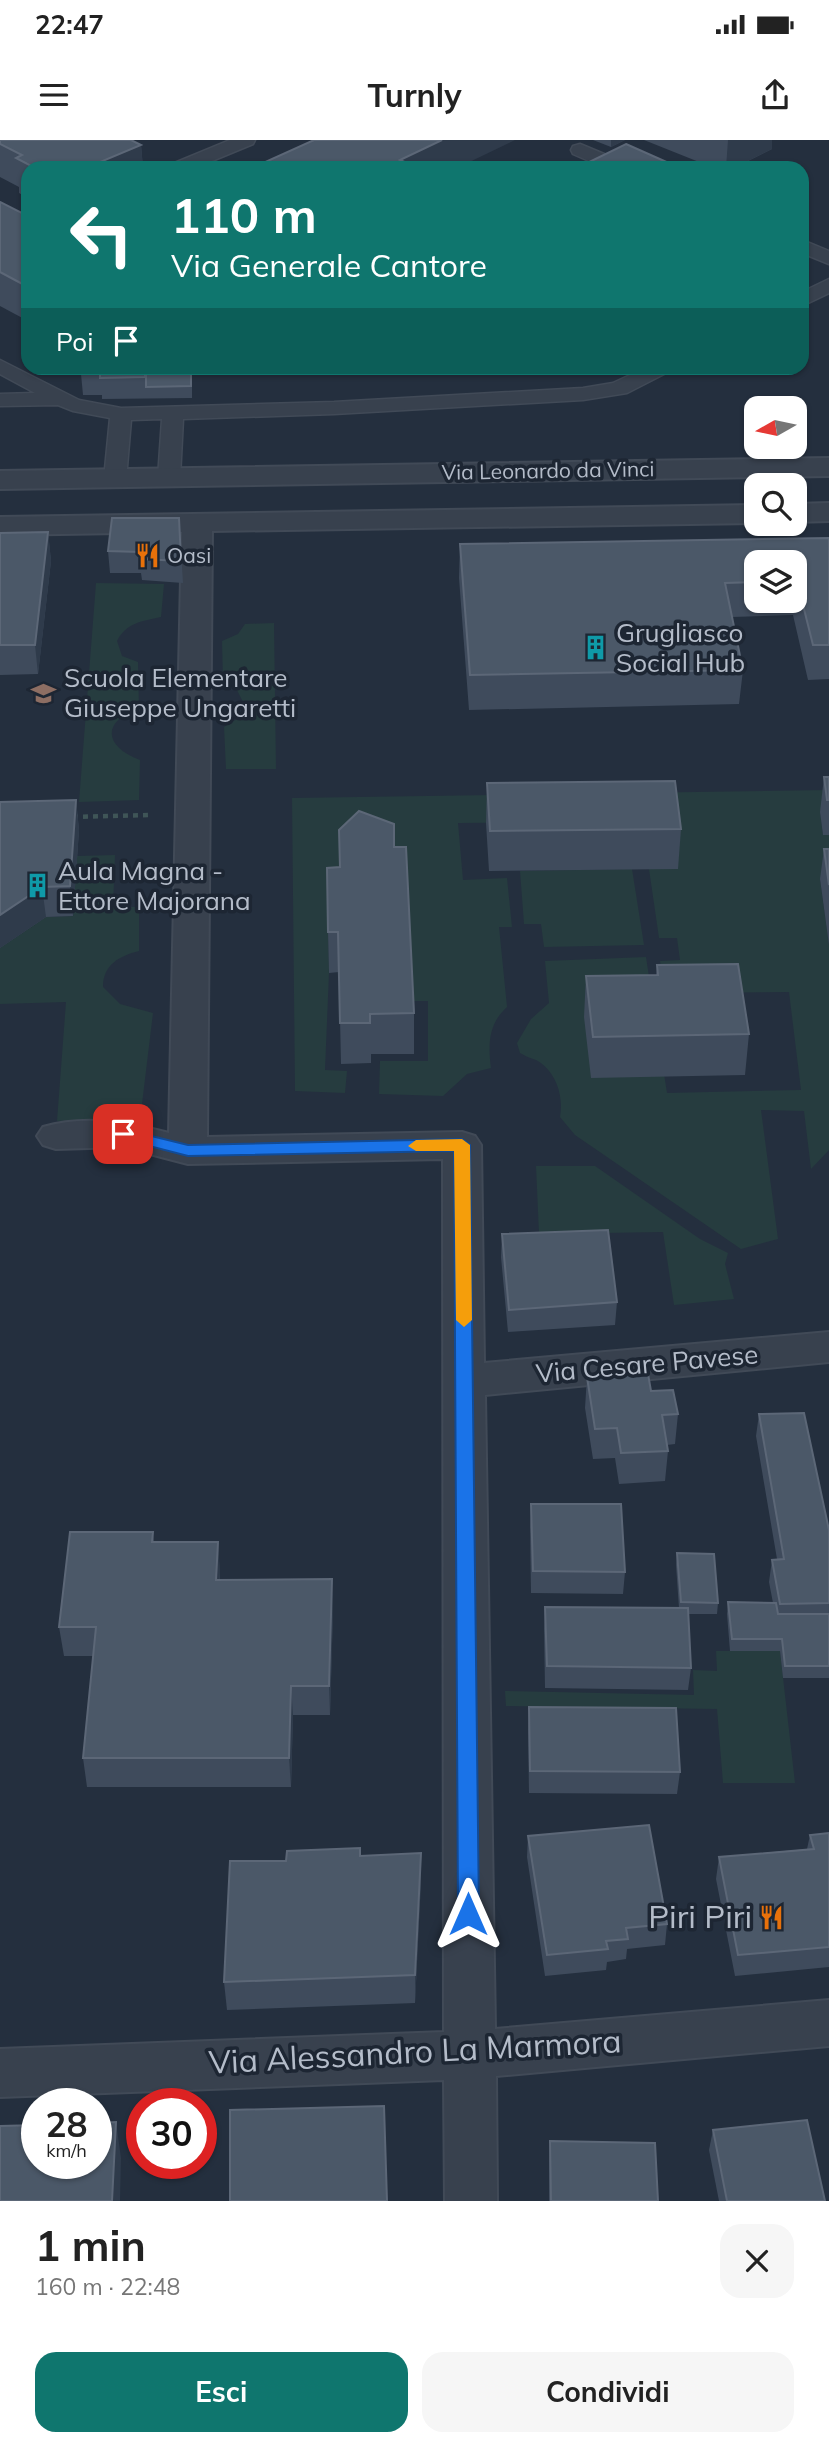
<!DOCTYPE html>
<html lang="it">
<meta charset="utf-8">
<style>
body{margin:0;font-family:Mulish,sans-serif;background:#f6f6f6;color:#222;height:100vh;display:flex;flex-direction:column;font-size:26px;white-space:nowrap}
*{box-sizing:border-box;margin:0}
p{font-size:23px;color:#767676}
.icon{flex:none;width:38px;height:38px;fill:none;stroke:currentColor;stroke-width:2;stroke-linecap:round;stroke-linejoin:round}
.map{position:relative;height:2061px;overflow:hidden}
.panel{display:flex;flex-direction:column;background:#fff;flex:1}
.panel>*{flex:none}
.guide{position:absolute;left:21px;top:21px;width:788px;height:214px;border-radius:21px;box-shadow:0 2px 5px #0004;background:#0f766e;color:#fff;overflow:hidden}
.needle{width:46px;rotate:261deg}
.buttons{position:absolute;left:744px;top:256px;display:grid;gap:14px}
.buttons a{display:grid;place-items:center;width:63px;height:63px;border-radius:14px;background:#fff;box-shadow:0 2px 5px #0004;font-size:35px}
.speed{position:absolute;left:21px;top:1948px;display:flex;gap:14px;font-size:35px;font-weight:700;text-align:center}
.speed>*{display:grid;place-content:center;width:91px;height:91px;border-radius:50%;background:#fff;box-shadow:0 2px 5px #0004;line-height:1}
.speed small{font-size:18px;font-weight:400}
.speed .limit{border:10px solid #d22;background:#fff;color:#111}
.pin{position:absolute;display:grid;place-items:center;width:60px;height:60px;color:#fff;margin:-30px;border-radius:14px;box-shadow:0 4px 10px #0006}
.me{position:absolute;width:77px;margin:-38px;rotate:0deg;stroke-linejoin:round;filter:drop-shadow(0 0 5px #0008)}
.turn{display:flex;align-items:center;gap:24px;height:147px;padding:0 35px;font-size:32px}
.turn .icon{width:91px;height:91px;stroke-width:2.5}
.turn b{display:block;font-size:49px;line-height:60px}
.then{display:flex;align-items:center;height:66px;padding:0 35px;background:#0003;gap:14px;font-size:26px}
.round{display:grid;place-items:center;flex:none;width:74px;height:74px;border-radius:21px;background:#f6f6f6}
.headline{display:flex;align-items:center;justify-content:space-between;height:119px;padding:0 35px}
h1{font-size:42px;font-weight:700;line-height:52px}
.cta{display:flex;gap:14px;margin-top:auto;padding:14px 35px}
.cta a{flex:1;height:80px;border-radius:21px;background:#0f766e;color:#fff;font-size:28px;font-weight:700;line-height:80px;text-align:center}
.cta a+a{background:#f6f6f6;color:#222}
.status{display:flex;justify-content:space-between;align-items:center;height:49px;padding:0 35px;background:#fff;direction:ltr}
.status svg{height:19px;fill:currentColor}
header{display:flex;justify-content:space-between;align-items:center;height:91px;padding:0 35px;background:#fff;font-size:32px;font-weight:700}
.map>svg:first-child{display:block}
</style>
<div class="status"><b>22:47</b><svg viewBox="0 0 49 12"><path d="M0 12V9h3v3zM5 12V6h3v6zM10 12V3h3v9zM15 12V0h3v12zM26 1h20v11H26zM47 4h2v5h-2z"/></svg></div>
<header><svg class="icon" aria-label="menu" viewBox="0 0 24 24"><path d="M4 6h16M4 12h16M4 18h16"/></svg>Turnly<svg class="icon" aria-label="share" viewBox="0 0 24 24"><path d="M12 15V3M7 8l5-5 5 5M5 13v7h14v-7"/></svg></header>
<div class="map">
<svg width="829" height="2061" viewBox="0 0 829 2061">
<rect width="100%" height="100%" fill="#242f3e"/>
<g fill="#263c3f">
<path d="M96,443L164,444L161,477C142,481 126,483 117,501L122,516L138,522L139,569C101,581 104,607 140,620L139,660L79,662Z"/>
<polygon points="274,483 276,629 226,629 224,587 240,577 244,564 237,550 223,542 222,501 238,494 245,484"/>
<path d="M829,650L820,672L823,695H829V739L820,740L829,805V1010L811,1029L804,971L761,970L778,1099L741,1109L575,995L560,977C564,956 556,931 536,920C530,918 525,916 520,913L517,903L531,879L549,863L545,821L646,817L667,953L801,950L789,852L666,853L660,821L680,820L677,798H659L649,729L678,728L671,681L458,683L463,740L507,738L512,787H499L507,867C488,884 488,905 491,928L467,934L443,956L379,954L380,921H428V861H412L328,768L329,833L325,930L347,931L345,953L295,951L292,658Z"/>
<path d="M115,715L113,767H139V811C119,816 103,825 103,847L120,864L153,873L142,964L123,968V979L57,981L66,862L0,864V808L46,777L73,776L77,716Z"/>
<polygon points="632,729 644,805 544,807 541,784 524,784 520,731"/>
<polygon points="536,1026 595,1026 700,1099 728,1113 725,1124 734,1159 674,1165 663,1092 539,1094"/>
<polygon points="716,1511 780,1511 795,1643 723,1643 717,1569 506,1566 505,1551 694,1555 693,1530 717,1531"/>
</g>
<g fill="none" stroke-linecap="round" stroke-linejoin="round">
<defs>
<g id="lane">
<polygon points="230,0 255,0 253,4 195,28 170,28 172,24"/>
<polygon points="580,4 628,24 630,28 605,28 573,14 571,10 573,6"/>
<polygon points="802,100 829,111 829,124 802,113"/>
<polygon points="829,139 829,153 802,166 802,152"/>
<polygon points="0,220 79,260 121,268 334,262 583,248 613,243 645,228 672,228 668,232 627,253 583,260 334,274 183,279 180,338 177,343 161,343 158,338 162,279 131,280 126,339 123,344 107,344 104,339 110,278 73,271 58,265 0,266 0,254 35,253 0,234"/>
</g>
<g id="street">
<polygon points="829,318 829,336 0,349 0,331"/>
<polygon points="829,363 829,381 794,382 794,364"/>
<path d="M756,365V383L212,391L207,997L462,992L475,996L481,1005L484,1223L829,1192V1222L485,1255L495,1889L829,1860V1906L496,1936L497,2061H445L444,1940L0,1957V1909L444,1892L443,1019L188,1024L123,1007L56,1009L43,1005L37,996L43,987C84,975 128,982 169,993L182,392L0,395V377Z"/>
</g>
</defs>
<use href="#lane" stroke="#414a57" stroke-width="3"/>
<use href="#street" stroke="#414a57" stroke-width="4"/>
<polyline stroke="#3f5557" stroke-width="4.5" stroke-dasharray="5 5" stroke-linecap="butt" points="73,677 148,675"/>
<use href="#lane" fill="#38414e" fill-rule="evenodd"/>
<use href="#street" fill="#38414e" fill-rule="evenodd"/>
</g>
<g fill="#3f4b5c" fill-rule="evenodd">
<polygon points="0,0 141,5 143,28 28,28 28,58 19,53 19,47 0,37"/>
<polygon points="593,0 625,0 611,7"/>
<polygon points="644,0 772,0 772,9 734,28 714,28"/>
<polygon points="0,62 28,76 28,181 0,166"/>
<polygon points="148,231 192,241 192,258 102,259 102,255 83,255 81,234"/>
<polygon points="179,378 183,443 142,440 141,433 110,433 108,411"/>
<polygon points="48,392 51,421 38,534 0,535 0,393"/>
<path d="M829,398V539L808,540L793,475L732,477L743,530L739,564L469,570L459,438L460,404ZM756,422H794V460H756Z"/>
<polygon points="824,637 829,637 829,695 823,695 820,672"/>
<polygon points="487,643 681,689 678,729 489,731 486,683"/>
<polygon points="76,660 79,690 73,776 46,777 0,808 0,662"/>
<polygon points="394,707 414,873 414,914 371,914 371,923 341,924 339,832 329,833 328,792 340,727"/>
<polygon points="824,709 829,709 829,805 820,739"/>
<polygon points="657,825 749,894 745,935 591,938 584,877 586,836 656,835"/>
<polygon points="502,1094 617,1162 615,1185 508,1192 501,1117"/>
<polygon points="587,1237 651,1251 678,1274 675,1304 667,1305 668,1311 665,1341 619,1344 615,1318 593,1319 585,1268"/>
<polygon points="759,1274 829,1386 829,1538 783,1538 780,1511 730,1511 727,1474 728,1462 773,1463 769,1442 772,1420 777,1419 756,1296"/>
<polygon points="531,1364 625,1432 623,1454 531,1453 530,1386"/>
<polygon points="153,1392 154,1402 218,1402 220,1440 333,1469 330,1575 293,1575 291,1647 87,1647 83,1618 93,1516 64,1516 59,1487"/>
<polygon points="677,1413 718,1463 717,1474 688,1474 691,1528 688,1550 545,1548 544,1489 545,1467 679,1468 676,1425"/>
<polygon points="529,1567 680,1632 677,1654 529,1653 528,1589"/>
<polygon points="829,1693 829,1827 735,1836 716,1739 719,1717 807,1709 810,1695"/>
<polygon points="528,1696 667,1784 665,1805 627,1809 626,1819 607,1822 606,1830 545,1836 527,1717"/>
<polygon points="421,1713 421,1741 415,1863 227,1870 224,1842 286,1721"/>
<polygon points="713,1990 825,2061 719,2061 709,2010"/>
<polygon points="550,2001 658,2061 549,2061 549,2021"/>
</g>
<g fill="#2f3b4b">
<polygon points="442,0 515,0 457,28 400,28 400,20"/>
<polygon points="611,0 625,0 611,7"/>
<polygon points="728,0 772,0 772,9 734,28 726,28"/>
<polygon points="141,5 143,28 86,28"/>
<polygon points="48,392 51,421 38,534 35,505"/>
<polygon points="76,660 79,690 73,776 70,746"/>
<polygon points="42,747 46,777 0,808 0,775"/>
<polygon points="218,1402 220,1432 218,1469 216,1440"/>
<polygon points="332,1439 333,1469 330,1575 329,1546"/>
<polygon points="291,1546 293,1575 291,1647 289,1618"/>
<polygon points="421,1713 421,1741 415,1863 415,1835"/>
<polygon points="116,1982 121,2018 120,2061 112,2061"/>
</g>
<g fill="#4b5868" stroke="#5c6777" stroke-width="2">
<polygon points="0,0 131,0 141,5 86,28 35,28 16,18 22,15 0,4"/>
<polygon points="314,0 442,0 400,20 418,28 252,28"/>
<polygon points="626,4 680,28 577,28"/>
<polygon points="0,62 28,76 28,147 0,132"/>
<polygon points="82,228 145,228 145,237 100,238 100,234 81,234"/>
<polygon points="191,230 191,246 146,247 146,231"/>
<polygon points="112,378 179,378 181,421 141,419 140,412 108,411"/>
<polygon points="48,392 35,505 0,505 0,393"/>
<polygon points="829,398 829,505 813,505 797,441 794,441 794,422 756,422 756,442 725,443 743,530 470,535 460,404"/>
<polygon points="824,637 829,637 829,660 827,660"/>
<polygon points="675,641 681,689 490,691 487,643"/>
<polygon points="76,660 70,746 42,747 0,775 0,662"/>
<polygon points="359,671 394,684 394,707 406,707 414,873 370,874 370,883 340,883 338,792 328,792 327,728 340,727 339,690"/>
<polygon points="824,709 829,709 829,745"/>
<polygon points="738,824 749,894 593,897 586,836 658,835 657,825"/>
<polygon points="608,1090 617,1162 509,1170 502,1094"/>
<polygon points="648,1234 651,1251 673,1250 678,1274 662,1275 668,1311 621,1313 617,1288 595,1289 587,1237"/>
<polygon points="804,1273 829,1390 829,1463 780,1464 772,1420 784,1419 759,1274"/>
<polygon points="531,1364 621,1364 625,1432 533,1431"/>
<polygon points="70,1392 153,1392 152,1402 218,1402 216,1440 332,1439 329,1546 291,1546 289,1618 83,1618 96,1487 59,1487"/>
<polygon points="677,1413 714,1414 718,1463 681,1462"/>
<polygon points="728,1462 776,1463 778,1474 829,1474 829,1526 785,1526 782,1499 732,1499"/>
<polygon points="545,1467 688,1468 691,1528 547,1526"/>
<polygon points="529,1567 676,1568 680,1632 530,1631"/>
<polygon points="649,1685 667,1784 626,1788 628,1799 606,1801 608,1809 547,1815 528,1696"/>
<polygon points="829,1693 829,1807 738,1815 719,1717 814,1709 810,1695"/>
<polygon points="360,1708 360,1716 421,1713 415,1835 224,1842 230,1721 286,1721 287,1711"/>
<polygon points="384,1966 387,2061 230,2061 230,1970"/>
<polygon points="807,1980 825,2061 727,2061 713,1990"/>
<polygon points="116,1982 112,2061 0,2061 0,1986 37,1985 37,2023 96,2023 96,1983"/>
<polygon points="550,2001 655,2003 658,2061 551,2061"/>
</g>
<polygon fill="#1a73e8" stroke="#114b97" stroke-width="2" points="123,989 188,1005 462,999 470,1005 479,1774 476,1781 468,1783 461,1781 458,1774 454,1011 188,1016 118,998 116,994 118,990"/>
<polygon fill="#f59e0b" points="462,999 470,1005 472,1180 464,1187 456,1180 454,1011 416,1011 408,1006 416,1000"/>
<defs>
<symbol id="restaurant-bare" viewBox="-9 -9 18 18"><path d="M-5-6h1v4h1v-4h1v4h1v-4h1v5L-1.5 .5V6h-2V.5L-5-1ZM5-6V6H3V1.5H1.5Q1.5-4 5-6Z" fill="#e8710a" stroke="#1d2633" stroke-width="2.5" paint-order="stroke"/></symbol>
<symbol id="building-bare" viewBox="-9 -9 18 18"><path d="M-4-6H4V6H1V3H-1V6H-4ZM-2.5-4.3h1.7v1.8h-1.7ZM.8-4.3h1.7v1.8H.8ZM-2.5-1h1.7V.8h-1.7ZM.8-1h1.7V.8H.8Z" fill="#0f9aa8" stroke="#1d2633" stroke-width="2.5" paint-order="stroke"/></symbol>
<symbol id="school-bare" viewBox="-9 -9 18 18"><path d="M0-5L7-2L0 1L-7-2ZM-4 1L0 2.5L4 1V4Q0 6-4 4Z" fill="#8d6e63" stroke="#1d2633" stroke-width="2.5" paint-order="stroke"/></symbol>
</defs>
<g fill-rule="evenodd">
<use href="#restaurant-bare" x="130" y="398" width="35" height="35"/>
<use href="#building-bare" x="578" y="490" width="35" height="35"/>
<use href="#school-bare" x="26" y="536" width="35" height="35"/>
<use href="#building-bare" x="20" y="728" width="35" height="35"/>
<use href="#restaurant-bare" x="754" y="1760" width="35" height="35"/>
</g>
<g text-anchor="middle" stroke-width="7" stroke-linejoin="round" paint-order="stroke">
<g font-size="21" fill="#b4bcc9" stroke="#1d2633">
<text transform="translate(548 331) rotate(-1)" y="7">Via Leonardo da Vinci</text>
</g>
<g font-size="21" fill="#b4bcc9" stroke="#1d2633" text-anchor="start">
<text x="167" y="423">Oasi</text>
</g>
<g font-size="26" fill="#b4bcc9" stroke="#1d2633" text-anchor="start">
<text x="616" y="502">Grugliasco<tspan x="616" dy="30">Social Hub</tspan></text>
<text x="64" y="547">Scuola Elementare<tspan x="64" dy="30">Giuseppe Ungaretti</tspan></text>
<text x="58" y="740">Aula Magna -<tspan x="58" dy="30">Ettore Majorana</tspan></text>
</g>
<g font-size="26" fill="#b4bcc9" stroke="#1d2633">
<text transform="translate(647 1224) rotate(-5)" y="9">Via Cesare Pavese</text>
</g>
<g font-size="32" fill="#b4bcc9" stroke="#1d2633" text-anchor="end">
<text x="752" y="1788">Piri Piri</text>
</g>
<g font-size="32" fill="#b4bcc9" stroke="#1d2633">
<text transform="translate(415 1912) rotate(-3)" y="11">Via Alessandro La Marmora</text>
</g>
</g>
</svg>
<div class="buttons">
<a><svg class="needle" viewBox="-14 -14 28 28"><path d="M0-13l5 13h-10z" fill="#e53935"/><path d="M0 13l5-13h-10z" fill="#767676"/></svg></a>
<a><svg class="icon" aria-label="search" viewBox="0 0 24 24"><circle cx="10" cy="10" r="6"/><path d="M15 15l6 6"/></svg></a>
<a><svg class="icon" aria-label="layers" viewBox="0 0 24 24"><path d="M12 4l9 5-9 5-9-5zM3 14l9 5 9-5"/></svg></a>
</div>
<div class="speed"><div>28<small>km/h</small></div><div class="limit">30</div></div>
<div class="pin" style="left:123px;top:994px;background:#d93025"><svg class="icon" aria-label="arrive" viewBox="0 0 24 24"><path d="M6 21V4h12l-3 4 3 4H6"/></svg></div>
<svg class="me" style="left:468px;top:1774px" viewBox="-20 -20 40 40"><path d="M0-17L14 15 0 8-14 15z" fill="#1a73e8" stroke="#fff" stroke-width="4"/></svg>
<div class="guide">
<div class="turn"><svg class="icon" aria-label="left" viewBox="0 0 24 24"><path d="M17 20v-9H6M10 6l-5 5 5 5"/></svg><div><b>110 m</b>Via Generale Cantore</div></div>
<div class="then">Poi<svg class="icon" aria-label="arrive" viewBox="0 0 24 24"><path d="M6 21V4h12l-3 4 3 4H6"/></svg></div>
</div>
</div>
<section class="panel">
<div class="headline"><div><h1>1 min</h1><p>160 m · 22:48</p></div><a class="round"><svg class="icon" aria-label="close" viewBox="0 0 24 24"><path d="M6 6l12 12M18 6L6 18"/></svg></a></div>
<div class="cta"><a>Esci</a><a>Condividi</a></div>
</section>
